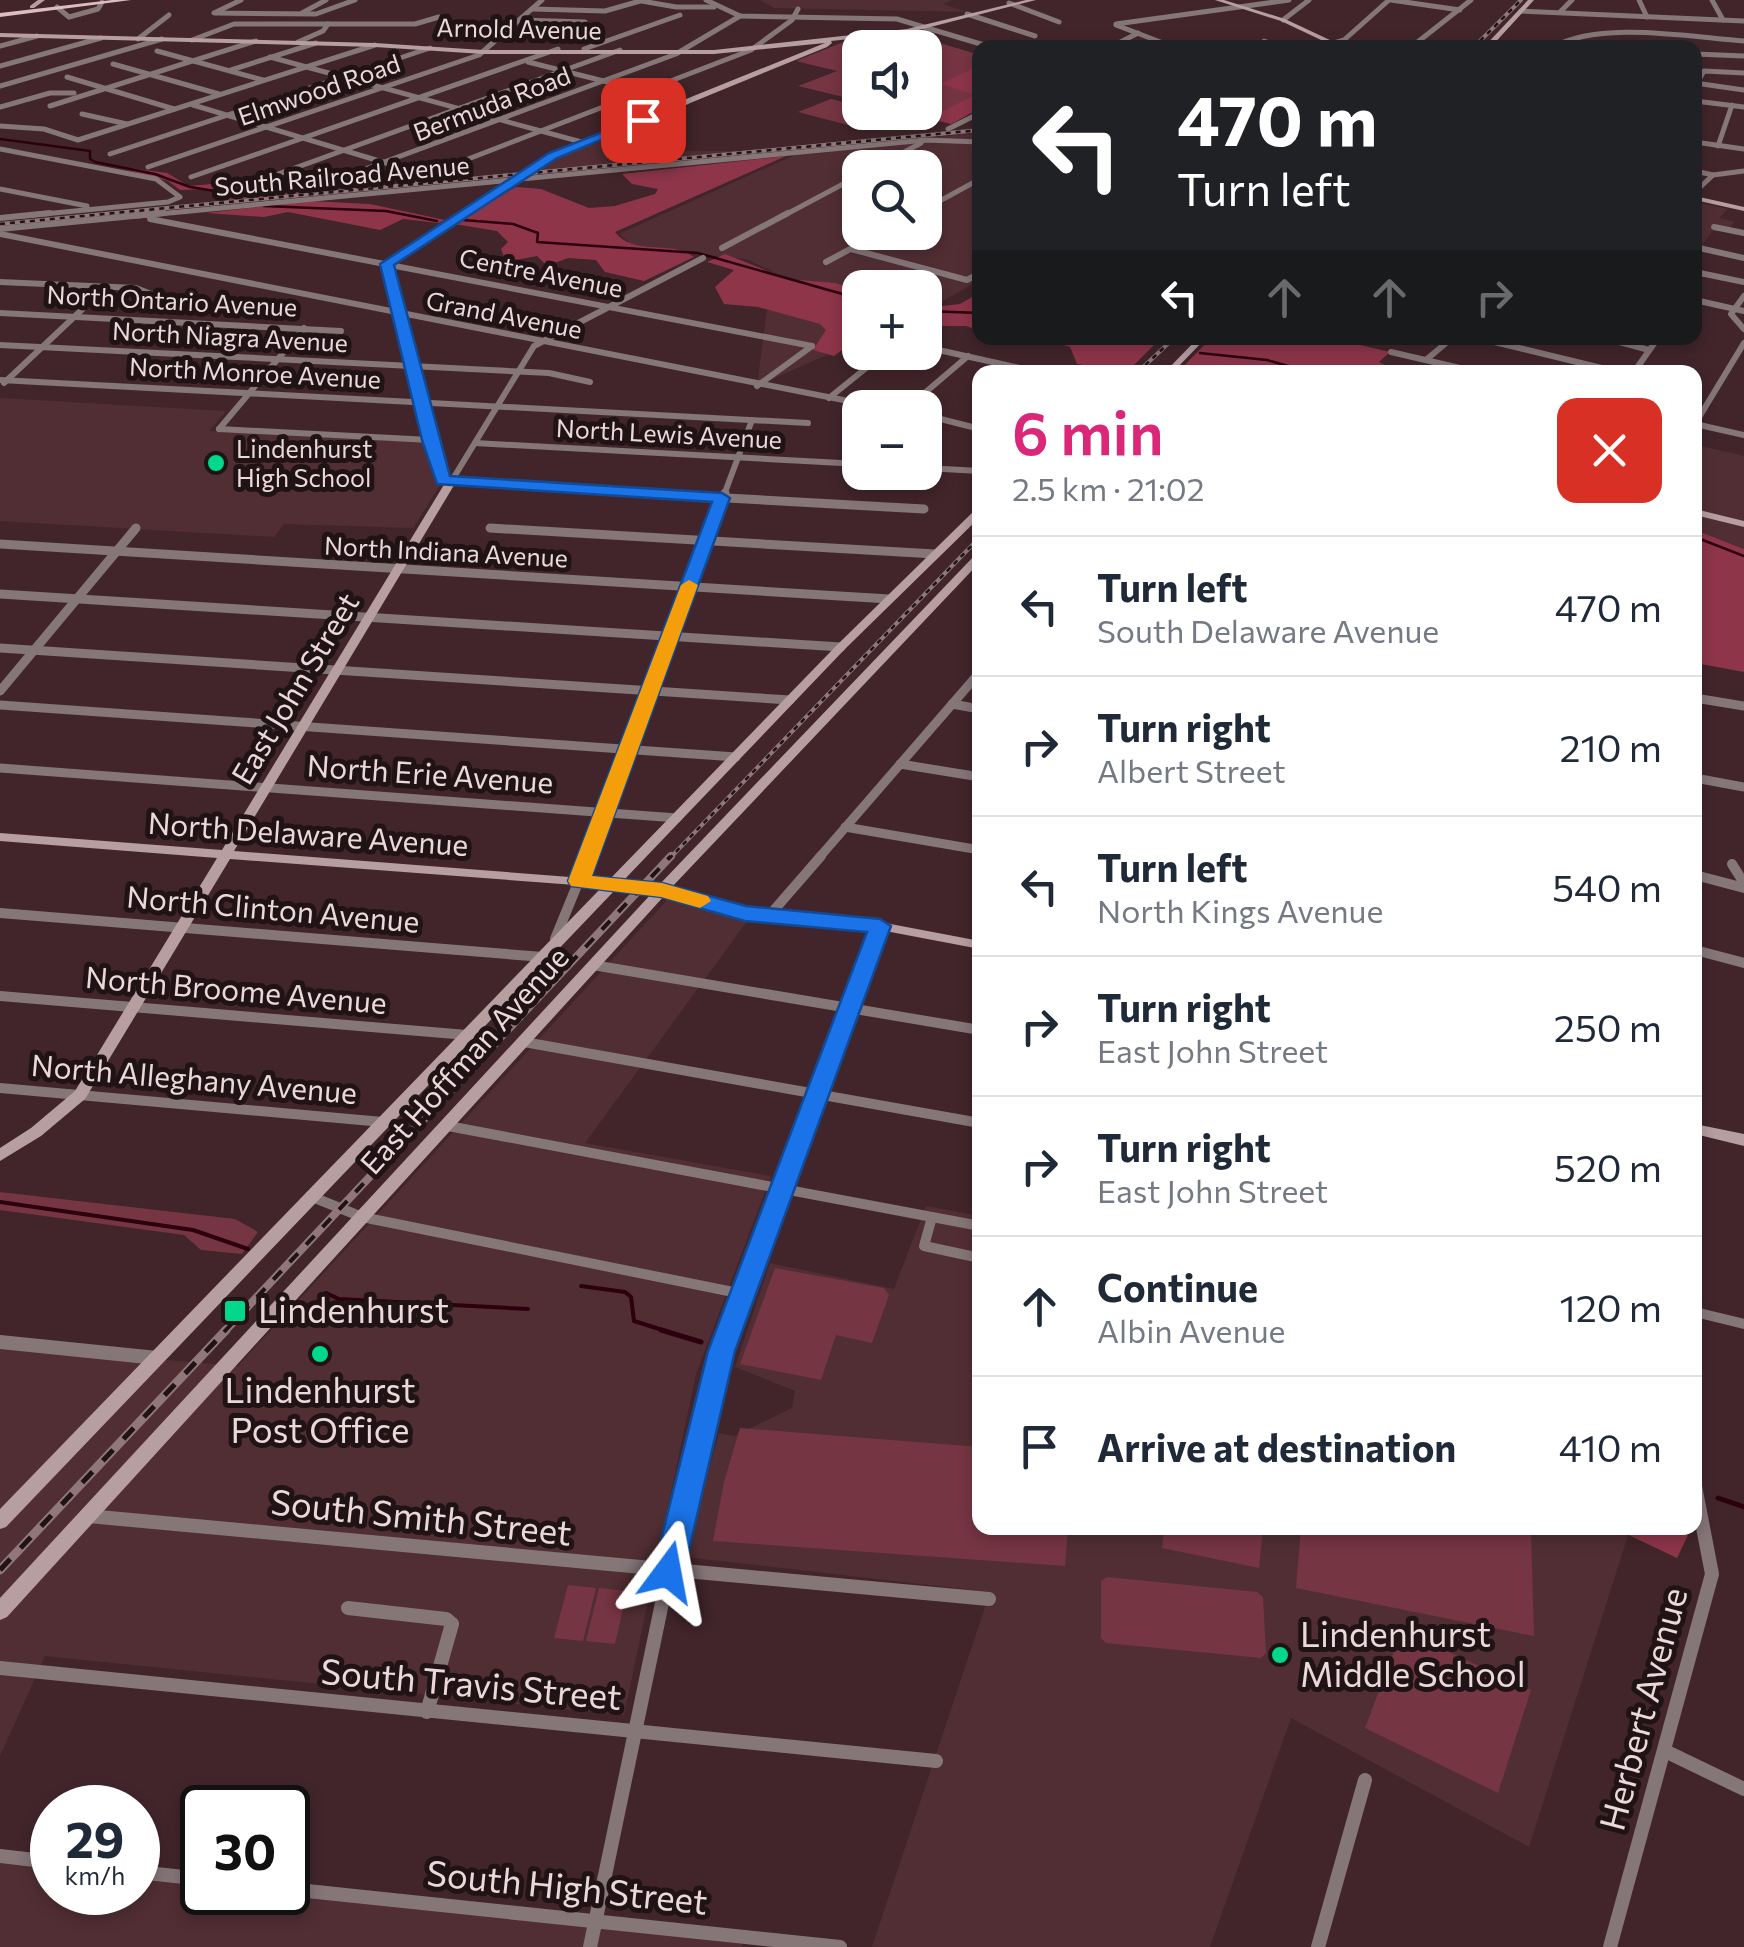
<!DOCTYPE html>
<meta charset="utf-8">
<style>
body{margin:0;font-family:Commissioner,sans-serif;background:#f6f6f7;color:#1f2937;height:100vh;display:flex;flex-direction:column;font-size:38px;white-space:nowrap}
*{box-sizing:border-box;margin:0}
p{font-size:32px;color:#747a83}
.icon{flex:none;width:55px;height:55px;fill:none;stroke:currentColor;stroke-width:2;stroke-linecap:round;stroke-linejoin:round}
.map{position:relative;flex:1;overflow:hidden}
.panel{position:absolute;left:972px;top:365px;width:730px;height:1170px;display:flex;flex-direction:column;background:#fff;border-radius:20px;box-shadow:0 5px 15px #0003}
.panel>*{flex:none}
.top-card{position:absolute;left:972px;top:40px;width:730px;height:305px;border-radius:20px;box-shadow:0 5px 15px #0003;background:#202124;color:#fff;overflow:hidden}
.controls{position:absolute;left:842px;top:30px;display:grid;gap:20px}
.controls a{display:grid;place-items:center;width:100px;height:100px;border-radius:20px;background:#fff;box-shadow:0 5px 15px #0003;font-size:50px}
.speed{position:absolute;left:30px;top:1785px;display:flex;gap:20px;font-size:50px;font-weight:700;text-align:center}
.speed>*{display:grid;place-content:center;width:130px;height:130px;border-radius:50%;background:#fff;box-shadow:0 5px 15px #0003;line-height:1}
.speed small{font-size:25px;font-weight:400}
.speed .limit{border:5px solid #111;border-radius:15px;background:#fff;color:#111}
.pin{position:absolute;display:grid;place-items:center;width:85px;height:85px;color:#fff;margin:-42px;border-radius:20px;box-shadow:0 5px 15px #0006}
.me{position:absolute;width:110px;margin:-55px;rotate:13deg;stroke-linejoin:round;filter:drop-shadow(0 0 8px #0008)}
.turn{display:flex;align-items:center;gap:35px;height:210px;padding:0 40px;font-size:45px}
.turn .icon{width:130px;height:130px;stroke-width:2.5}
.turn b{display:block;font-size:70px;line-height:85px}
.lanes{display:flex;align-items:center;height:95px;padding:0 40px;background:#0003;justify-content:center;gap:50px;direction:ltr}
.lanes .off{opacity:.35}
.round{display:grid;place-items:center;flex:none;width:105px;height:105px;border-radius:20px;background:#f6f6f7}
.headline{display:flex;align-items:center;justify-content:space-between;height:170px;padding:0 40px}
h1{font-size:60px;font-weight:600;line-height:75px;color:#db2777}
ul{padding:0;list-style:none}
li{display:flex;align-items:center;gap:30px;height:140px;padding:0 40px;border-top:2px solid #e0e1e3}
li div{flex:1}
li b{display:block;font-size:38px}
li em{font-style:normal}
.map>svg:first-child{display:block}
</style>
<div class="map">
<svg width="1744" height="1947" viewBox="0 0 1744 1947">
<rect width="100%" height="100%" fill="#41252a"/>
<g fill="#512e34" fill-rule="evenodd">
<polygon points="760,0 952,0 943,4 967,12 774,8"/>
<path d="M980,133V280L925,311V288H860V340L757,386L772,271L746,259L637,249L619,234L808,149ZM860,168H925V232H860Z"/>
<polygon points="612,137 661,151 774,151 538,171 560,157"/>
<polygon points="1695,202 1728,209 1719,218 1735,222 1729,228 1716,226 1695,255"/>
<polygon points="0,398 226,411 209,431 423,442 441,484 413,528 284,524 274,537 0,521"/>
<polygon points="1701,446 1744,456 1744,549 1695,530 1695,457"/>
<polygon points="668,899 748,920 585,1143 771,1176 696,1374 624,1715 45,1656 0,1756 0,1346 238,1366"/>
<polygon points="926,1206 980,1216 980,1528 1630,1529 1529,1847 1291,1718 1210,1947 872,1947 990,1592 685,1557 719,1433 734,1436 792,1408 795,1391 735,1367 770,1263 894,1289"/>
<polygon points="0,1852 52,1857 52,1892 138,1892 138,1867 202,1874 202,1892 288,1892 743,1932 742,1947 0,1947"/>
</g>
<g fill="#763543">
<polygon points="906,33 980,55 980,108 951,124 906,113 925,112 925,48 860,48 860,101 798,86 837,71 796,61 851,39"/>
<polygon points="831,99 860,106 860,112 896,115 863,129 798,112"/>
<polygon points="0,1192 235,1219 258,1232 242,1254 201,1250 184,1235 0,1210"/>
<polygon points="775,1268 884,1288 889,1295 872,1343 836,1335 821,1380 740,1364"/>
<polygon points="740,1428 980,1447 980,1528 1068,1528 1065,1566 713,1541 724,1482"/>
<polygon points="1164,1528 1263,1528 1259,1568 1162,1548"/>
<polygon points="1301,1528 1507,1528 1531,1532 1534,1636 1296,1588"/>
<polygon points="1107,1577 1257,1592 1263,1597 1266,1653 1261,1658 1106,1643 1101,1638 1101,1581"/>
<polygon points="568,1585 596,1588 583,1641 554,1638"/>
<polygon points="599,1588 627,1591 615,1644 586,1641"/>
<polygon points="1402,1630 1531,1690 1498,1793 1365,1728"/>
</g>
<g fill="#8e354a">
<polygon points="980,65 980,108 951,124 929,118 975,95 940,84"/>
<path d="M786,156L615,232C635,257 670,239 694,257L644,281L605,272L596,260L568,258L547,266L537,256L506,262L501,249L508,242L497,231L454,224L516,187L541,189L589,208L615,206L655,194L658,189L632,184L622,174Z"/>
<polygon points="108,165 167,173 189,186 212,184 257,195 279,188 303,193 229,200 211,189 180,190 168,181"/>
<polygon points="310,201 370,204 445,220 438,223 403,219 380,230 288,212 264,217 206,213"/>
<polygon points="725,254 788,279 835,283 860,291 860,337 834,356 813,350 826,330 820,324 758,307 724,304 715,287 734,270 707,262"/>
<polygon points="980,282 980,331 966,326 925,326 925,308 960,304 974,296"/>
<polygon points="1022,338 1161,338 1127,372 1077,364 1070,347 1044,338"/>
<polygon points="1211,338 1331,338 1390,352 1379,362 1398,372 1178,372"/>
<polygon points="1695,530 1744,549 1744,672 1695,663"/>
<polygon points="1614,1528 1678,1528 1688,1535 1677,1558"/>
</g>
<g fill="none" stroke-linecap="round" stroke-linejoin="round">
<g stroke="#2c010d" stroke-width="2.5">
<polyline points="0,139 90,151 90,159 95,162 155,174 190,187 253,197"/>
<polyline points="264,206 386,211 437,221"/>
<polyline points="463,220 513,224 538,233 537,242 698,253 860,299"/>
<polyline points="925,311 980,313"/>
<polyline points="1105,338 1144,343"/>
<polyline points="1200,353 1267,360 1309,372"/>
<polyline points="1695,537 1744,556"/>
</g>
<g stroke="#2c010d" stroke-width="4">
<polyline points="0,1202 193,1230 248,1249"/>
<polyline points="581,1286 625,1292 631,1297 634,1321 669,1332"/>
<polyline points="326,1293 339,1299 528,1309"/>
</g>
<g stroke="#2c010d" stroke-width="5">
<polyline points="661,1330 701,1342"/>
<polyline points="1718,1498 1744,1507"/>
</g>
<g stroke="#857678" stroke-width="5">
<polyline points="241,0 214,13 316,14 355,0"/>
<polyline points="636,0 676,7 714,7"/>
<polyline points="706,0 740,16 897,19 994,48"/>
<polyline points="1391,0 1460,10"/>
<polyline points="1639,0 1647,17"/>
<polyline points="1712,0 1723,20"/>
<polyline points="1009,3 1059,22"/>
<polyline points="57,7 69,17 98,9 102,2"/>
<polyline points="533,9 605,11 640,1"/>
<polyline points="1521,11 1744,21"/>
<polyline points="1560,12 1572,0"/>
<polyline points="302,13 326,0"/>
<polyline points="967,14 1035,36"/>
<polyline points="521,20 585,22"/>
<polyline points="1283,20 1309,0"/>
<polyline points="1116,24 1289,0"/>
<polyline points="1116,25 1176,48"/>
<polyline points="138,39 169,15"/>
<polyline points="192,40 234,24 415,24 439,17"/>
<polyline points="1264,41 1281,48"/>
<polyline points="298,42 323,31 328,24"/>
<polyline points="0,46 37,36"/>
<polyline points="1109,48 1138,33"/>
<polyline points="1318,48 1344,40 1389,0"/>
<polyline points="1410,48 1471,0"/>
<path d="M1551,48C1600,20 1689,37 1744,41"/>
<polyline points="584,49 680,15"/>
<polyline points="157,51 263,80"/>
<polyline points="1695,54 1744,56"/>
<polyline points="270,57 585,143"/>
<polyline points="528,62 687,102"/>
<polyline points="113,64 219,94"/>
<polyline points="0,66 101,38"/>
<polyline points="231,70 316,43"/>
<polyline points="67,77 174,109"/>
<polyline points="1695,83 1744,90"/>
<polyline points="1697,83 1704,71 1744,73"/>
<polyline points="0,86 162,39"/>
<polyline points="1695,101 1744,107"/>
<polyline points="193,105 426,175"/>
<polyline points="50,106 256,41"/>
<polyline points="0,107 50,93 74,93"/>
<polyline points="82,114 127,124"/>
<polyline points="0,126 44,129 78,140 375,45"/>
<polyline points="948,129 980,113"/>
<polyline points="1695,142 1744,149"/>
<polyline points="1718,146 1732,105"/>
<polyline points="0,149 156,179 180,197 168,202 23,216"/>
<polyline points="110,154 430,48"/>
<polyline points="148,167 479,55 542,0"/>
<polyline points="875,168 921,143"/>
<polyline points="1695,171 1713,175 1744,171"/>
<polyline points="191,177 558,49"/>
<polyline points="411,181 751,50 792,20 798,9"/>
<polyline points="0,189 87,206"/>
<polyline points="237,189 620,50"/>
<polyline points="306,191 676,54 740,16"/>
<polyline points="1695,192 1713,175"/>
<polyline points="925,209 980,179"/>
<polyline points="138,216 926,140 980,142"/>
<polyline points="783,216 860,175"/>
</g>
<g stroke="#857678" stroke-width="6">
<polyline points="0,218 50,213"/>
<polyline points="150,219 812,346"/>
<polyline points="1714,227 1744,233"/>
<polyline points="0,229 164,213"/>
<polyline points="0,234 884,408"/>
<polyline points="722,248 788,213"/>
<polyline points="1699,248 1744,258"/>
<polyline points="851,249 967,280 980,273"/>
<polyline points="826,262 882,232"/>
<polyline points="1695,272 1744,282"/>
<polyline points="0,282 136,288 156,296"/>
<polyline points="1744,296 1731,314 1744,329"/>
<polyline points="1695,300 1744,311"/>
<polyline points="0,313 341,331"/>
<polyline points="1478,338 1618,372"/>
<polyline points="1605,338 1649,350"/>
<polyline points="0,345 549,373 590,382"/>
<polyline points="925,347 1038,372"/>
<polyline points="1391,352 1477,372"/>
<polyline points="1427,359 1452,338"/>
<polyline points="1634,372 1658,338"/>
<polyline points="0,380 808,423"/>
<polyline points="4,383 106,287"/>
<polyline points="757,386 812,346"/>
<polyline points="829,398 886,352"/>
<polyline points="907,408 968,356"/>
<polyline points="925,415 980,429"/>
<polyline points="1695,424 1744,343"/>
<polyline points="1695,424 1744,435"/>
<polyline points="219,429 430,440"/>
<polyline points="219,429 304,328"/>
<polyline points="475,443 860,464"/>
<polyline points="925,468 980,471"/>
<polyline points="680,495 451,482 534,346 703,258"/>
<polyline points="724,495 752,420"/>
</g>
<g stroke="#857678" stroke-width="9">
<polyline points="636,493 924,509"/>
<polyline points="490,528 935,554"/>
<polyline points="0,544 889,599"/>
<polyline points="0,594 841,647"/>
<polyline points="0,648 790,700"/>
<polyline points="0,691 136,528"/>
<polyline points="1695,698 1744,706"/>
<polyline points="952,704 980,709"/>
<polyline points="0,705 736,757"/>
<polyline points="900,764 980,777"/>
<polyline points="0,768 677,818"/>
<polyline points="1695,778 1744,787"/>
<polyline points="845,827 980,850"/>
<polyline points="588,859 725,493"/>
<polyline points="818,859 980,672"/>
</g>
<g stroke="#857678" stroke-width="10">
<polyline points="1732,864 1744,883"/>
<polyline points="1695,875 1744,888"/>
<polyline points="0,913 543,957 545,953"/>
<polyline points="768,917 821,856"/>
<polyline points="555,939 589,856"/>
<polyline points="1695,950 1744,963"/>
<polyline points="593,965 980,1030"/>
<polyline points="0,996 467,1035"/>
<polyline points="524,1042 980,1123"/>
<polyline points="0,1088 383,1122"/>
<polyline points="448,1126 980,1226"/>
<polyline points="310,1196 362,1217 743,1294"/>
<polyline points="932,1217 924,1246 980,1258"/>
<polyline points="1695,1312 1744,1324"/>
<polyline points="728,1332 880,926"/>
</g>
<g stroke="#857678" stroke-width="14">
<polyline points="0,1342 157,1358"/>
<polyline points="88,1516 989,1599"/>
<polyline points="348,1608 446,1619 452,1624 427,1712"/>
<polyline points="0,1668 936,1761"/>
<polyline points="1665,1751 1744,1789"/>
<polyline points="0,1856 52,1862"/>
<polyline points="138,1872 202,1879"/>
<polyline points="288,1889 840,1947"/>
<polyline points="590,1947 671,1560 729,1330"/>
<polyline points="1318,1947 1365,1780"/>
<polyline points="1610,1947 1712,1574 1695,1486"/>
</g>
<g fill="#b69ea1" fill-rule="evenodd">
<polygon points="38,0 45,0 34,8 30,8 30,6"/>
<polygon points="1026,0 1036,0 907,33 831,41 832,43 827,47 556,158 391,264 447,478 456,482 234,851 609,880 837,645 976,509 980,508 980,517 845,649 623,881 659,885 976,554 980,553 980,562 671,888 745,909 880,922 980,941 980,949 880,930 745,917 665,895 7,1617 0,1620 0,1598 652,893 616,889 6,1527 0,1529 0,1509 602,887 230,859 85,1099 41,1136 0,1161 0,1148 31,1128 75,1091 217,858 0,841 0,833 222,850 445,483 438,480 384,261 550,154 825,43 714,54 483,54 375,47 0,37 0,33 375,43 483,50 714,50 907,29"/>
<polygon points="1215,0 1224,0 1285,19 1347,48 1338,48 1281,21"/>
<polygon points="1528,0 1534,0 1490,48 1483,48"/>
<polygon points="1695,196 1744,207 1744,211 1695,200"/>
<polygon points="1198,338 1206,338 1173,372 1165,372"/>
<polygon points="1695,509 1744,521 1744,527 1695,515"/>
<polygon points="1695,1124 1744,1134 1744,1146 1695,1134"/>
</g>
<polygon fill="#ddbdc1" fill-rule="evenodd" points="112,0 131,0 0,17 0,13"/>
<defs>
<g id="rail-far2">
<polyline points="1473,48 1521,0"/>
<polyline points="0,224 980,130"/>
<polyline points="1138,372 1174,338"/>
<polyline points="669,859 980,537"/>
</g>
<polyline id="rail-far1" points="224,1332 671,856"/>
<polyline id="rail" points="0,1570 226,1330"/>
</defs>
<use href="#rail-far2" stroke="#8f777b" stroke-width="4"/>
<use href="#rail-far1" stroke="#8f777b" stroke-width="8"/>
<use href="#rail" stroke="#8f777b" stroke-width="9"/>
<use href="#rail-far2" stroke="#1f1315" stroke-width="2.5" stroke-dasharray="5" stroke-linecap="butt"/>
<use href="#rail-far1" stroke="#1f1315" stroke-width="4" stroke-dasharray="12" stroke-linecap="butt"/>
<use href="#rail" stroke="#1f1315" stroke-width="5" stroke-dasharray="15" stroke-linecap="butt"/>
</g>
<polygon fill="#1a73e8" stroke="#114b97" stroke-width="2.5" points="639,118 649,120 557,158 394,265 450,476 722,493 730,498 592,876 662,883 746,906 880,919 891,926 735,1351 684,1572 679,1582 668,1586 658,1582 653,1572 708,1351 867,932 745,921 661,897 571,886 568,881 712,502 437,484 422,440 380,264 549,153"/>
<polygon fill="#f59e0b" points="689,580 698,585 592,876 662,883 708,896 711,901 700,908 661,897 571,886 568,881 681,585"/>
<g fill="#00d98c" stroke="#1f1315" stroke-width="4">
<circle cx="216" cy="463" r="10"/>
<rect x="223" y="1299" width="24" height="24" rx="5"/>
<circle cx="320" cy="1354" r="10"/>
<circle cx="1280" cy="1655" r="10"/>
</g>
<g text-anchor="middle" stroke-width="10" stroke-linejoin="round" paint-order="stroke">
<g font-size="25" fill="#ebd8db" stroke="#1f1315">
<text transform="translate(519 29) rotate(1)" y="9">Arnold Avenue</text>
<text transform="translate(319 90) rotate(-19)" y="9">Elmwood Road</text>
<text transform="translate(492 104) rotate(-21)" y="9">Bermuda Road</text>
<text transform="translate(342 176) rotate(-5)" y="9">South Railroad Avenue</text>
<text transform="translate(541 273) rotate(11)" y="9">Centre Avenue</text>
<text transform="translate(172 301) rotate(3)" y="9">North Ontario Avenue</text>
<text transform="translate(504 315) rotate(11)" y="9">Grand Avenue</text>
<text transform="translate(230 337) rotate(3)" y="9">North Niagra Avenue</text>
<text transform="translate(255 373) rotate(3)" y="9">North Monroe Avenue</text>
<text transform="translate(669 434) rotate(3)" y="9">North Lewis Avenue</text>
<text transform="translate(446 552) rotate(3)" y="9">North Indiana Avenue</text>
</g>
<g font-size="25" fill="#ebd8db" stroke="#1f1315" text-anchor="start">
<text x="236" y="458">Lindenhurst<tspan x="236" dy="29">High School</tspan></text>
</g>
<g font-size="30" fill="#ebd8db" stroke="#1f1315">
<text transform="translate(296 689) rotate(-59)" y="10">East John Street</text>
<text transform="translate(430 775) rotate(4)" y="10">North Erie Avenue</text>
<text transform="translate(308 835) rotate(4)" y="10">North Delaware Avenue</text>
<text transform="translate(273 910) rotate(5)" y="10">North Clinton Avenue</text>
<text transform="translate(236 991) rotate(5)" y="10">North Broome Avenue</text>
<text transform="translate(465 1061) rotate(-48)" y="10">East Hoffman Avenue</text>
<text transform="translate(194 1080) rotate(5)" y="10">North Alleghany Avenue</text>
</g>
<g font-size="35" fill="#ebd8db" stroke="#1f1315" text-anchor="start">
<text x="258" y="1323">Lindenhurst</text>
<text x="320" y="1403" text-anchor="middle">Lindenhurst<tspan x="320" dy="40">Post Office</tspan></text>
<text x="1300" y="1647">Lindenhurst<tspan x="1300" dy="40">Middle School</tspan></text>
</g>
<g font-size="35" fill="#ebd8db" stroke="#1f1315">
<text transform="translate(421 1518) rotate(6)" y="12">South Smith Street</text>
<text transform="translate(471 1685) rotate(5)" y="12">South Travis Street</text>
<text transform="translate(1644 1709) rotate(-75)" y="12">Herbert Avenue</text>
<text transform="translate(567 1888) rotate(6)" y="12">South High Street</text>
</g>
</g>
</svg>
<div class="controls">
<a><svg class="icon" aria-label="sound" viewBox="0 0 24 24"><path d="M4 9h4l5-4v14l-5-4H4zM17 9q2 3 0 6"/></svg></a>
<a><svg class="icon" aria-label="search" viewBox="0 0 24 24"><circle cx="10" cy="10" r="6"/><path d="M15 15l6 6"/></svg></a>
<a>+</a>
<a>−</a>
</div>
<div class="speed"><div>29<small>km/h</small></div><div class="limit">30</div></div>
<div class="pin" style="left:643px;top:120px;background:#d93025"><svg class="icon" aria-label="arrive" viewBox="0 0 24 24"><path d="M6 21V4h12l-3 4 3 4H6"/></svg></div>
<svg class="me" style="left:668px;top:1572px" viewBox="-20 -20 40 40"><path d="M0-17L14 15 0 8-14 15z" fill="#1a73e8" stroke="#fff" stroke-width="4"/></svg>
<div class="top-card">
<div class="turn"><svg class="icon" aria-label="left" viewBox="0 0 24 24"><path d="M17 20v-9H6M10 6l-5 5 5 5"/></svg><div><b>470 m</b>Turn left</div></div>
<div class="lanes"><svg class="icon" aria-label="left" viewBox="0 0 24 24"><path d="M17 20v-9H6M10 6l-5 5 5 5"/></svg><svg class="icon off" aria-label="ahead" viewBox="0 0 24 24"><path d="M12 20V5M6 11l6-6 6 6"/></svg><svg class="icon off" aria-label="ahead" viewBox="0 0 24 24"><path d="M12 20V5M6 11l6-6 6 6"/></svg><svg class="icon off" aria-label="right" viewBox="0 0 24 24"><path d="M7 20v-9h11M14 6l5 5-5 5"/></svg></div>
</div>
<section class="panel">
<div class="headline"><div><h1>6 min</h1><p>2.5 km · 21:02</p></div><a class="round" style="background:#d93025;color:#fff"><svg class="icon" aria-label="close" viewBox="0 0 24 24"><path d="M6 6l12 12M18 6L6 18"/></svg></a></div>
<ul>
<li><svg class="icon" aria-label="left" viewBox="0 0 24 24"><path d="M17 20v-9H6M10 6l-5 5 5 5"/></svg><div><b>Turn left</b><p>South Delaware Avenue</p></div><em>470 m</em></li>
<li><svg class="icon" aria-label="right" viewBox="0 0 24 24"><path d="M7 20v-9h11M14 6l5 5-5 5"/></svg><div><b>Turn right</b><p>Albert Street</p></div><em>210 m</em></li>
<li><svg class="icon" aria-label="left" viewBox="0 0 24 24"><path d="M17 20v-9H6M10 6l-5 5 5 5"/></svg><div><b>Turn left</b><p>North Kings Avenue</p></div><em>540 m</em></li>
<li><svg class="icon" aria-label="right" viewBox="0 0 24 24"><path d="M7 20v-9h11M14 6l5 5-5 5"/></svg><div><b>Turn right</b><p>East John Street</p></div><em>250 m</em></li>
<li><svg class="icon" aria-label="right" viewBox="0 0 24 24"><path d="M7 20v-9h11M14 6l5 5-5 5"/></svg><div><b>Turn right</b><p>East John Street</p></div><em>520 m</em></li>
<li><svg class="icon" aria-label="ahead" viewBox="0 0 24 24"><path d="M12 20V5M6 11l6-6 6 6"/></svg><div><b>Continue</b><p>Albin Avenue</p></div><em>120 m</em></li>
<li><svg class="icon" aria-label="arrive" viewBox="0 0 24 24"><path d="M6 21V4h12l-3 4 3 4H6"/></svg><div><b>Arrive at destination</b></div><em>410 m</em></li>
</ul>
</section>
</div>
